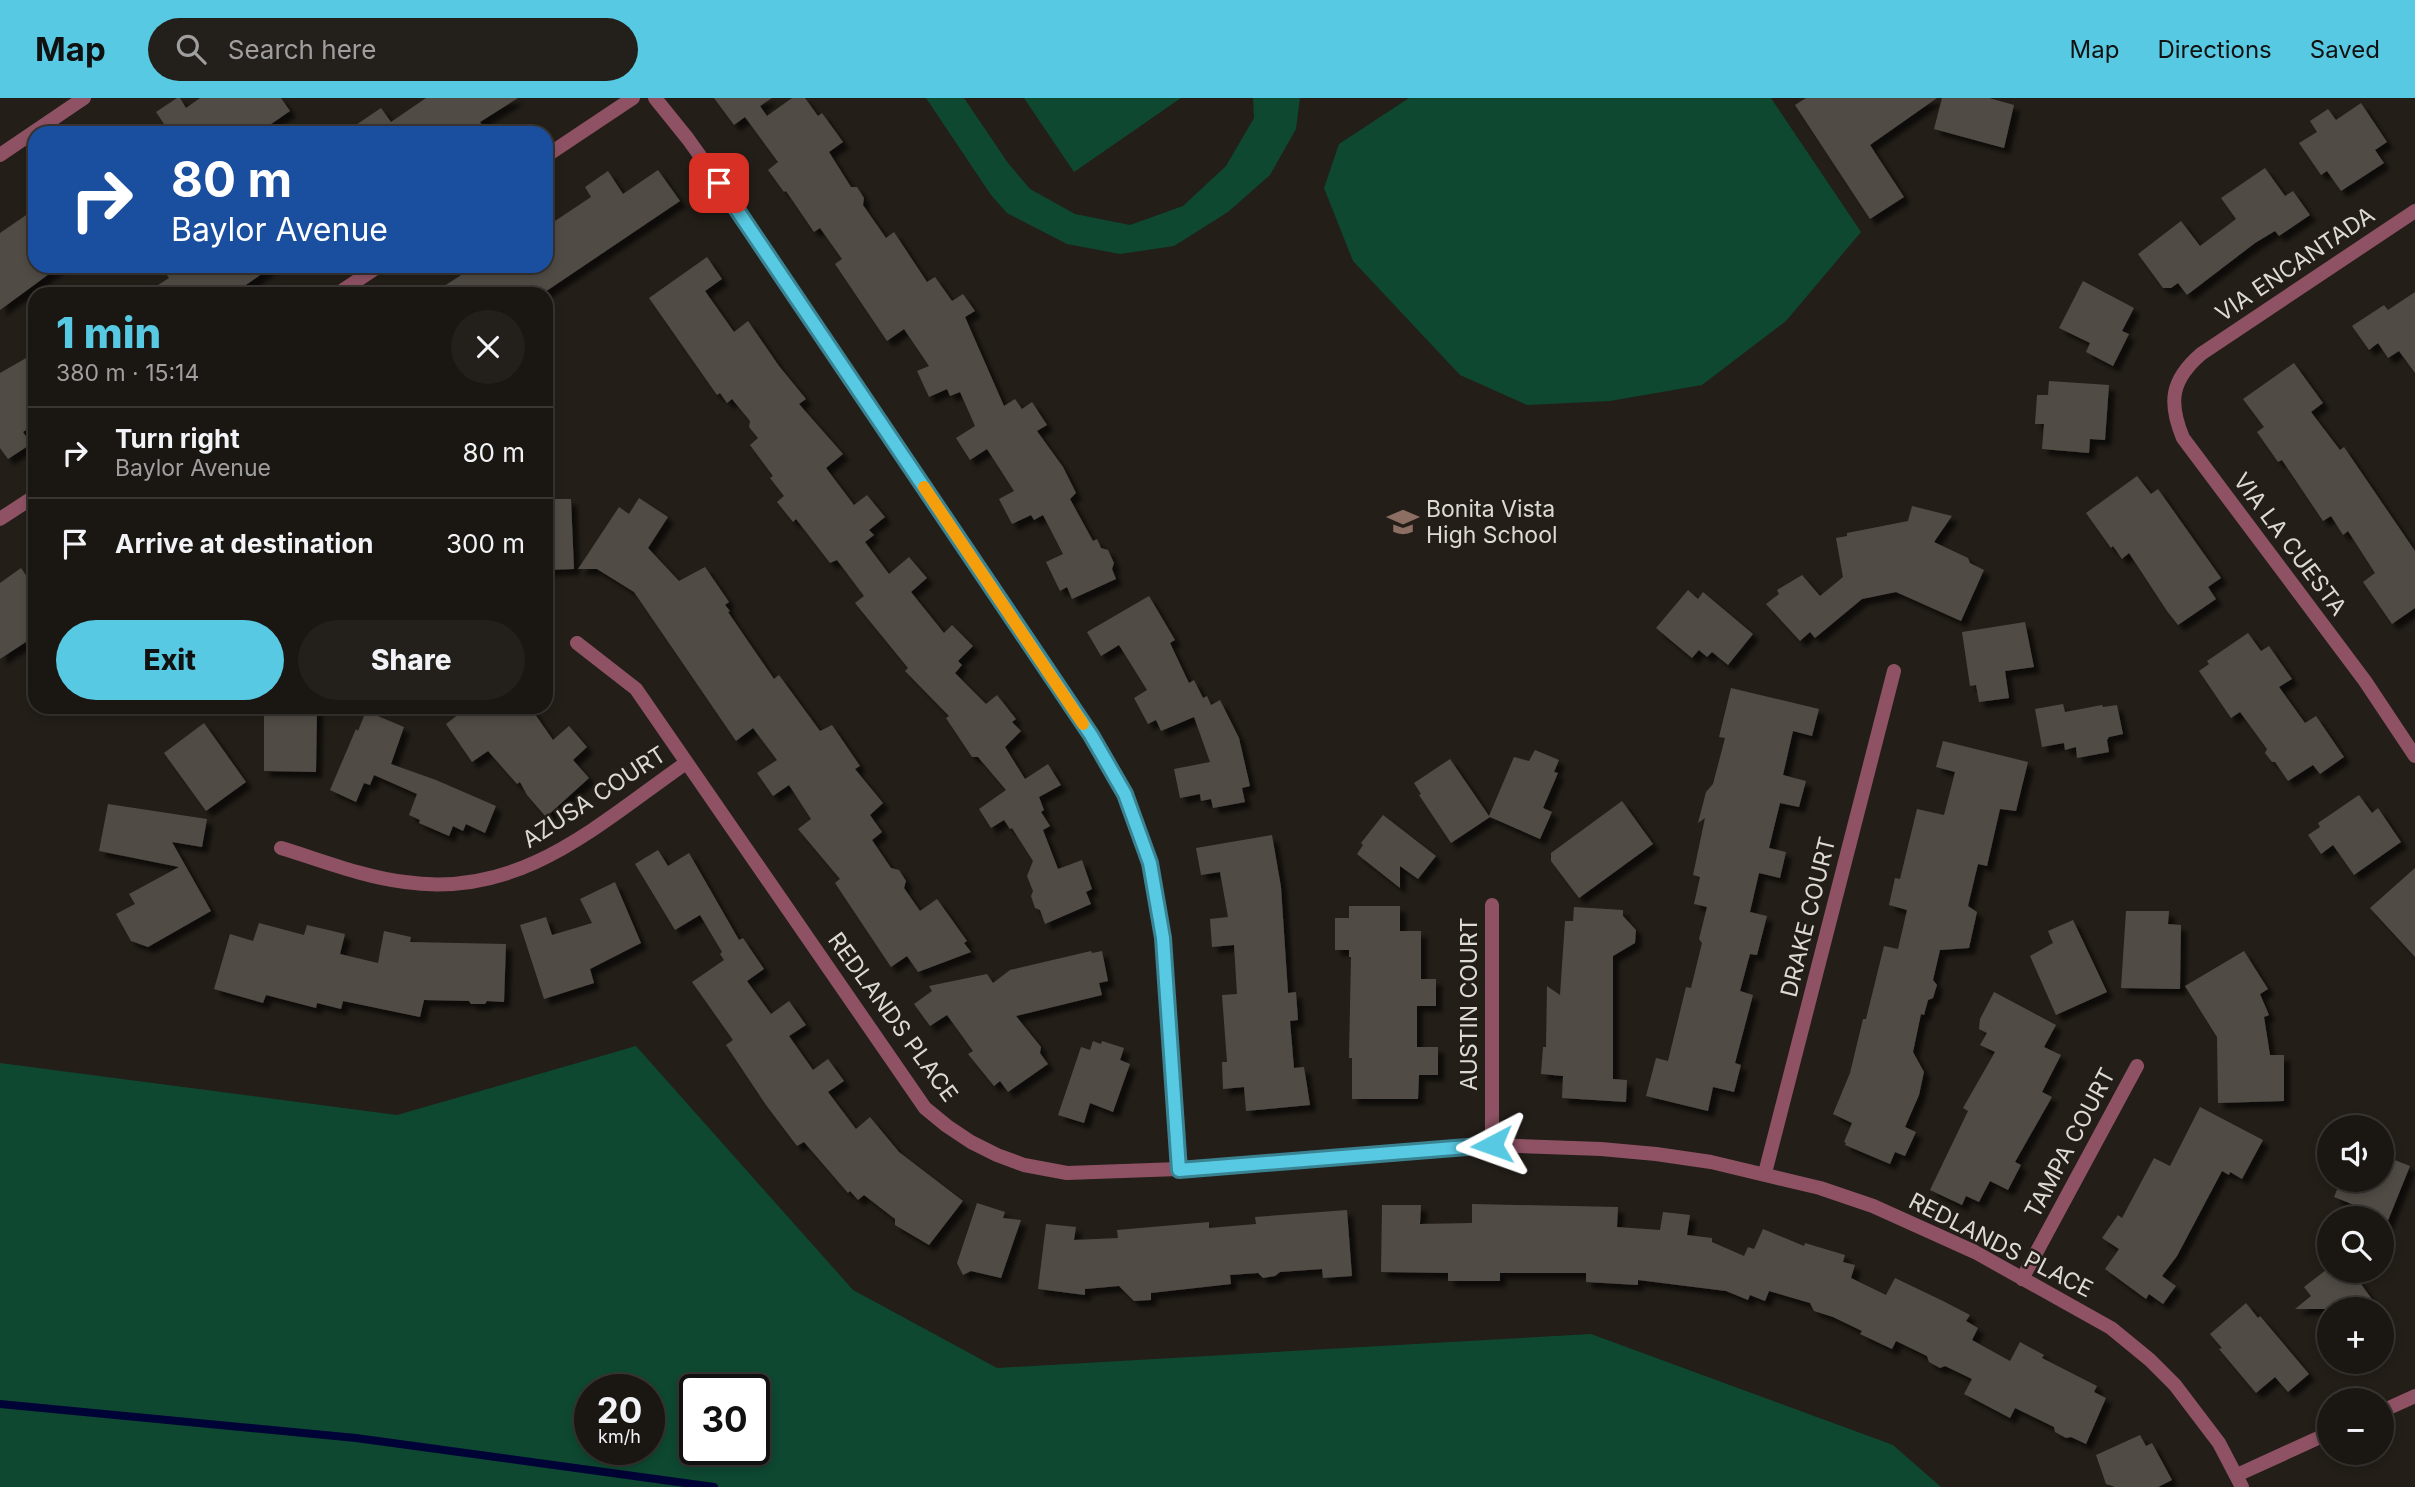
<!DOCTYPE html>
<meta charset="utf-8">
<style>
body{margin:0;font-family:Inter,sans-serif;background:#231f1b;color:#f1f3f6;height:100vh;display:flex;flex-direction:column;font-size:26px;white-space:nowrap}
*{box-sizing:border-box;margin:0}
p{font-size:23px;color:#9f9f9f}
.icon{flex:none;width:38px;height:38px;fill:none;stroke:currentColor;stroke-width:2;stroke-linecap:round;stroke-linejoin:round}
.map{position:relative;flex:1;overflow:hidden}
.side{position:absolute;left:28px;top:189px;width:525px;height:427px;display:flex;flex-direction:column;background:#1a1612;border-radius:21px;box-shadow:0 4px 10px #0003,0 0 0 2px #383532}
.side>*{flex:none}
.guide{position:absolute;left:28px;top:28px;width:525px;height:147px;border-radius:21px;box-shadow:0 4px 10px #0003,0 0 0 2px #383532;background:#1a4fa0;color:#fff;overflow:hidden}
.buttons{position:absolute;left:2317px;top:1017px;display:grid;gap:14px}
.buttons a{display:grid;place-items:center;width:77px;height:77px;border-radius:50%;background:#1a1612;box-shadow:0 4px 10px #0003,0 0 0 2px #383532;font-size:35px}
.speed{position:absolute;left:574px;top:1276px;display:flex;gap:14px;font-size:35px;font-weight:700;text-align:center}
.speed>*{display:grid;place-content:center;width:91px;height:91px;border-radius:50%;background:#1a1612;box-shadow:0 4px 10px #0003,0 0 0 2px #383532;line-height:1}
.speed small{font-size:18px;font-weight:400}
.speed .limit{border:4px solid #111;border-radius:10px;background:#fff;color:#111}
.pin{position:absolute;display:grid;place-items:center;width:60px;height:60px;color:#fff;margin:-30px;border-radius:14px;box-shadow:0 4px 10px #0006}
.me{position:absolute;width:77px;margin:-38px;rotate:266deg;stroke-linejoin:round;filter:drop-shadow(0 0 5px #0008)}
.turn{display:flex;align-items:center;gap:24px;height:147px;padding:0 28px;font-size:32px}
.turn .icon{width:91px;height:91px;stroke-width:2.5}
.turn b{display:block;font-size:49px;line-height:60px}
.round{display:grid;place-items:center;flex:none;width:74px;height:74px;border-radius:37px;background:#231f1b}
.head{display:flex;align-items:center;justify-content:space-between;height:119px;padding:0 28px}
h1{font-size:42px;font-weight:800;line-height:52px;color:#57c9e2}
.cta{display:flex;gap:14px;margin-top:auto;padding:14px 28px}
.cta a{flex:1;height:80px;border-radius:42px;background:#57c9e2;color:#111;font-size:28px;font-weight:800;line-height:80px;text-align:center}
.cta a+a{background:#231f1b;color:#f1f3f6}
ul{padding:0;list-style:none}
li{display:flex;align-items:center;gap:21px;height:91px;padding:0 28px;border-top:2px solid #383532}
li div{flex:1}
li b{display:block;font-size:26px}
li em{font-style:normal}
header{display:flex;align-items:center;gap:42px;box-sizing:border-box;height:98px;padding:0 35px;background:#57c9e2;color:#111}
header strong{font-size:33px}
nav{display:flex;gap:38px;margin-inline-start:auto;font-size:24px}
.search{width:490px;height:63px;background:#231f1b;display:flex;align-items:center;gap:18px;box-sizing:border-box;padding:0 24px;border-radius:38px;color:#9f9f9f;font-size:26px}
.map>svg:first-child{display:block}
</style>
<header>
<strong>Map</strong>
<div class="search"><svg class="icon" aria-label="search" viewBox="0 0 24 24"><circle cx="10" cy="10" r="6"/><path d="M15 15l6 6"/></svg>Search here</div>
<nav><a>Map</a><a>Directions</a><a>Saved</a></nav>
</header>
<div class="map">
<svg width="2415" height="1389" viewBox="0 0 2415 1389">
<defs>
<filter id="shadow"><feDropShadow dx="6" dy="6" stdDeviation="2" flood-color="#0009"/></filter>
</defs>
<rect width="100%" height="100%" fill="#231e18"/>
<g fill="#0e4831" fill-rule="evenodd">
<polygon points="926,0 964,0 1008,65 1030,91 1075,116 1130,127 1183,108 1226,68 1254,20 1253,0 1300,0 1296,31 1270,77 1228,114 1174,148 1120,156 1067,146 1007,115 991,97"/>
<polygon points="1024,0 1181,0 1074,74"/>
<polygon points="1409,0 1771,0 1861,134 1786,223 1702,287 1610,303 1527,307 1460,277 1353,163 1324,90 1339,46"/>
<path d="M636,948L853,1192L997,1270L1591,1236L1893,1347L1941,1389H0V965L397,1017ZM590,1292H649V1351H590ZM695,1292H754V1351H695Z"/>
</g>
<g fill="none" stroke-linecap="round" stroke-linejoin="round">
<polyline stroke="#000335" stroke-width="8" points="0,1306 356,1340 714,1389"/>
</g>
<g fill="#514b45" filter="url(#shadow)">
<polygon points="177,0 180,0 186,10 200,0 281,0 290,13 258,35 170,35 156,14"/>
<polygon points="426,0 518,0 480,24 487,35 344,35 381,10 391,24"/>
<polygon points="714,0 772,0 760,8 767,18 792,0 805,0 818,18 822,15 843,44 829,54 851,89 857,89 864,100 863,107 886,140 894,134 927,184 935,179 952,203 963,196 975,213 965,219 1004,308 1015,301 1022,311 1032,304 1047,327 1037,333 1063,369 1076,395 1070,401 1093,443 1097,441 1101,450 1108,452 1114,465 1112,471 1116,481 1072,501 1067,489 1060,493 1046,464 1063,456 1043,417 1034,422 1031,417 1012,426 999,401 1014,393 987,351 970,362 956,340 975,328 960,294 950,298 947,291 929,299 917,273 929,268 904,231 887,243 835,166 842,161 820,130 814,134 786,93 784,94 768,72 778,64 745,19 734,27"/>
<polygon points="1806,0 1937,0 1870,47 1904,99 1870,121 1795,7"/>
<polygon points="1942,0 1989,0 2014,7 2004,50 1934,31"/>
<polygon points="2361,5 2387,44 2375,52 2384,65 2341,93 2327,73 2321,77 2299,45 2317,34 2310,23 2328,11 2336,22"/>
<polygon points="2265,70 2285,98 2293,93 2310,117 2279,138 2275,133 2255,145 2187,197 2178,185 2171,190 2163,190 2138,156 2181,123 2200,148 2236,121 2221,100"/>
<polygon points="658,72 680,103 542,196 432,196 475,168 546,168 546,129 591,99 585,89 608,73 623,96"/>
<polygon points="35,111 35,168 60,168 0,212 0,135"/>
<polygon points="707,159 722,181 705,193 734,234 748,223 779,268 806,301 799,306 843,356 826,370 854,407 867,397 885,419 869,432 874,437 865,444 889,476 909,459 927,480 911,494 944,535 952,527 973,548 958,563 962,567 955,575 986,606 997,597 1016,621 1012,624 1021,633 1005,649 1025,681 1048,666 1061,687 1039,699 1044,712 1041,714 1050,728 1043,732 1058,771 1082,762 1092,791 1086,794 1091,806 1045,826 1040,812 1035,810 1031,798 1033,793 1027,778 1033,763 1012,730 1010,731 1004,722 991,730 979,711 1006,692 978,659 972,659 946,620 949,618 905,573 908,570 855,505 864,498 837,462 830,465 796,421 793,424 777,404 784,398 770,380 773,378 750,347 758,340 749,329 750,323 732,301 727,305 720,295 717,297 649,200"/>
<polygon points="180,168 273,168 233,196 144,196 169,180 167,177"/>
<polygon points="2083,183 2134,210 2122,233 2129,236 2113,268 2086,254 2090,245 2059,230"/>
<polygon points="2415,194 2415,275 2399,253 2388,260 2378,245 2369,252 2352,228 2384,207 2388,212"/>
<polygon points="35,255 35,326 23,334 31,346 8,361 0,350 0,275"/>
<polygon points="2294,265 2323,305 2311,314 2340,352 2344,349 2415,453 2415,510 2392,526 2363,484 2375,475 2348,433 2343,437 2331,418 2323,423 2282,362 2278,364 2257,334 2264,329 2243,301"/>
<polygon points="2049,283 2109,287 2105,342 2090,341 2089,355 2042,351 2044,326 2035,326 2037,297 2048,297"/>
<polygon points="2137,378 2151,396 2158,391 2221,480 2208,489 2216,501 2178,527 2167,513 2129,455 2122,461 2113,448 2111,450 2086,415"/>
<polygon points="639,400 668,419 648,450 679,483 705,469 729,504 725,507 730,513 728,514 774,581 779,577 820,633 832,627 860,668 855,671 883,705 870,717 882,734 872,742 891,770 899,772 906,783 904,790 920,813 937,801 967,843 964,845 971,854 918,874 907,858 891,869 835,785 840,781 798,731 811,721 789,687 773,698 757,675 777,662 753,630 736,643 634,494 597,471 578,471 619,409 629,416"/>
<polygon points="546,401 571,401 574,471 546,472"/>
<polygon points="1912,408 1952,418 1934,444 1968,460 1970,465 1984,472 1961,523 1896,494 1862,501 1815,540 1810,534 1800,543 1766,506 1779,496 1777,492 1802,477 1820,498 1843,479 1836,440 1847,438 1847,435 1908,423"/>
<polygon points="21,470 35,490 35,538 0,561 0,485"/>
<polygon points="1688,492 1698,501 1703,494 1753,536 1728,567 1712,554 1707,559 1699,552 1692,560 1656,530"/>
<polygon points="1149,498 1175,542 1170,545 1189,585 1194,582 1203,600 1207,598 1211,607 1220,602 1239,640 1250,688 1242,690 1245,704 1213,710 1211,701 1201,703 1200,696 1180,700 1174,671 1210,664 1194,619 1161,633 1156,622 1148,626 1134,600 1147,592 1119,547 1101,558 1087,534"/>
<polygon points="2025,524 2034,569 2005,573 2009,600 1979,604 1976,587 1970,588 1962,534"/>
<polygon points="2248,535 2261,553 2269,548 2292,581 2279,589 2305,625 2316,618 2344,659 2320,676 2313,667 2288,683 2275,664 2272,664 2265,655 2267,651 2240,614 2231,620 2199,573 2209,566 2207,563"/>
<polygon points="1731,590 1819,611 1812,638 1793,633 1783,677 1806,683 1799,709 1780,705 1769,750 1786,754 1780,780 1759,775 1750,814 1767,818 1757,857 1750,856 1740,893 1753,897 1735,965 1741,967 1734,994 1713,989 1708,1013 1646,998 1656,960 1668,963 1686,889 1691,890 1702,845 1699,841 1707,809 1694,806 1700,779 1693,777 1705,720 1698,725 1706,694 1713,686 1725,640 1719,639"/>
<polygon points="2063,606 2065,614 2102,607 2103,609 2117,607 2123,636 2109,639 2107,642 2109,654 2077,660 2076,649 2065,652 2064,645 2042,649 2035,611"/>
<polygon points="264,609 317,609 316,674 264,673"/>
<polygon points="468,609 530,609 553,642 569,628 587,649 573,662 589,680 546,719 527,697 520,684 517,686 488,653 472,664 446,626"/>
<polygon points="366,613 404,629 391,666 436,682 496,708 485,735 466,726 463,733 453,728 449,738 419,725 420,722 409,717 417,696 374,677 370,687 364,685 356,704 330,692 356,631 358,633"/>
<polygon points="204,625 246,684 206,713 164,655"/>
<polygon points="1943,643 2028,664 2016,713 2000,711 1987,768 1978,766 1968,808 1977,814 1969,850 1940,852 1933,882 1937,887 1933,900 1928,902 1924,917 1921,916 1913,954 1924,974 1919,997 1905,1029 1916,1034 1905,1058 1895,1054 1890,1066 1845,1047 1846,1045 1844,1044 1852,1025 1833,1016 1850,975 1863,921 1866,921 1884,848 1898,851 1907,812 1889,807 1895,780 1900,781 1917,711 1944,717 1955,674 1936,669"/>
<polygon points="1535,652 1559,662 1554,674 1558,675 1543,710 1552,714 1540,741 1490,719 1451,745 1419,697 1421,696 1414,685 1450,661 1489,718 1514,659 1529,663"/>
<polygon points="2359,697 2372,715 2378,710 2401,744 2354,777 2333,747 2321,756 2308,737 2320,729 2318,725"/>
<polygon points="1622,703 1653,746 1579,800 1551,763 1551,755"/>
<polygon points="108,706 207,721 202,749 172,744 211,813 148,849 131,843 116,816 135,806 129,796 179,769 99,753"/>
<polygon points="1383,717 1436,758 1418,781 1400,768 1400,790 1357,756 1363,747 1361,745"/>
<polygon points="1272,737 1281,789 1288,895 1296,894 1298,922 1290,923 1294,970 1304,969 1310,1007 1246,1013 1244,989 1223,991 1222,964 1227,964 1222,897 1237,896 1234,847 1212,849 1210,821 1228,819 1220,774 1201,777 1196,750"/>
<polygon points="658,752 668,768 689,755 739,842 743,840 764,871 747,883 771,916 789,903 806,927 789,938 813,972 828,961 844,983 828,994 856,1031 870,1019 899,1054 963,1103 929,1147 895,1127 895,1121 864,1097 858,1102 850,1093 848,1095 804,1044 797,1048 766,1007 726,947 733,942 692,884 724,862 720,856 722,854 700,817 675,832 635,766"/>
<polygon points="2415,770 2415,859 2370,810"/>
<polygon points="615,784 641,845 590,871 594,885 544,901 520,827 546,819 552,837 592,825 580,801"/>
<polygon points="1349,808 1400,808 1400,833 1421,833 1421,881 1436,881 1436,908 1417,908 1417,949 1438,949 1438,977 1419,977 1418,1001 1352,1001 1352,960 1349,960 1351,859 1349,859 1349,852 1335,852 1335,820 1349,820"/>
<polygon points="1574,809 1623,812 1623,818 1636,832 1635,845 1613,858 1613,981 1627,982 1626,1004 1562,1000 1563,978 1541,976 1543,949 1546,949 1547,888 1560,897 1565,823 1573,823"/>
<polygon points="2126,813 2169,813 2168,826 2181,827 2180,891 2121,890"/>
<polygon points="2073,822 2107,894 2056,917 2030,858 2053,845 2048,833"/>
<polygon points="259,825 304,837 307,827 345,836 340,856 378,865 384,833 411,839 410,844 506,846 504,904 487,903 485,906 471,906 469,903 424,902 420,919 343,903 341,911 317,905 316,910 266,897 263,905 214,891 230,836 253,843"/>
<polygon points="1091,853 1092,855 1102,853 1108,883 1099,885 1102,897 1016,918 1041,949 1040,955 1048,966 1008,994 1000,983 994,988 968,956 973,953 947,917 930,928 914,906 932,893 929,888 987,876 993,885 1010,872"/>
<polygon points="2244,853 2268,891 2260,896 2269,917 2264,919 2270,957 2284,957 2284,1003 2218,1005 2217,939 2185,888"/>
<polygon points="1994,894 2056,927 2044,949 2061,957 2042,994 2052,999 2015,1064 2021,1067 2008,1092 1990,1083 1979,1104 1966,1098 1962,1107 1930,1092 1968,1013 1963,1010 1995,954 1980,947 1987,935 1979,931 1980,921"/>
<polygon points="1093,943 1101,946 1102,943 1124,950 1120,962 1130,966 1113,1014 1090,1005 1084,1025 1058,1017 1081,949 1090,952"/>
<polygon points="2200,1009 2263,1042 2242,1081 2230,1074 2229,1077 2222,1073 2177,1158 2162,1178 2176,1188 2163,1206 2149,1196 2146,1201 2105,1171 2119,1151 2102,1140 2118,1117 2122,1120 2154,1060 2170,1068"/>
<polygon points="2382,1057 2410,1068 2383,1135 2382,1118 2334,1099 2341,1082 2382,1082"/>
<polygon points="977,1105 1005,1114 1003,1120 1021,1122 1001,1180 971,1173 963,1177 957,1165"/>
<polygon points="1472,1106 1618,1109 1617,1129 1660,1132 1663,1114 1690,1117 1687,1137 1712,1140 1712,1144 1744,1158 1748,1149 1754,1151 1763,1131 1804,1148 1805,1145 1845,1157 1843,1164 1855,1167 1851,1180 1886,1197 1895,1180 1943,1203 1970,1217 1966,1223 1978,1230 1972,1242 2010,1263 2020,1244 2044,1257 2042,1260 2097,1288 2094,1294 2106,1300 2086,1346 2071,1339 2066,1340 2055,1334 2054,1329 2015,1310 2010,1320 1974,1301 1964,1296 1972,1281 1945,1268 1940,1270 1929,1264 1927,1258 1896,1243 1892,1251 1860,1236 1862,1233 1833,1219 1814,1213 1810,1205 1769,1193 1765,1203 1750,1197 1748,1202 1726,1193 1638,1182 1638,1187 1586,1184 1586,1175 1500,1175 1500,1183 1448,1183 1448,1175 1381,1174 1382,1107 1421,1107 1420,1126 1472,1125"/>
<polygon points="1347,1112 1352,1178 1323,1180 1322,1171 1280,1174 1275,1178 1263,1180 1258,1175 1230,1177 1231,1186 1151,1195 1151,1202 1134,1203 1119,1188 1085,1191 1085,1197 1038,1191 1046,1126 1076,1129 1074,1142 1118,1140 1117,1132 1209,1124 1209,1130 1256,1126 1255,1119"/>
<polygon points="2326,1172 2351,1172 2379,1211 2295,1211 2311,1198 2304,1189"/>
<polygon points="2246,1205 2258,1220 2260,1218 2309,1276 2288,1294 2275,1279 2256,1295 2219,1251 2222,1250 2210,1236"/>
<polygon points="2140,1337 2146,1348 2152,1345 2172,1382 2158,1389 2115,1389 2106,1386 2096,1357"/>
</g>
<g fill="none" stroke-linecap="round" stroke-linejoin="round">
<g stroke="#8e5264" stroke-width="14">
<polyline points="655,0 688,41 735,107 1100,651 1125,696 1150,765 1163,840 1179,1071"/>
<polyline points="0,57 84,0"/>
<polyline points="546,58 633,0"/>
<path d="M2415,113L2201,256C2171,282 2168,304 2183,340L2365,583L2415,658"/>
<polyline points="337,196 379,168"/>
<polyline points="0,421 35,398"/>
<polyline points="577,545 636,591 925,1010 947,1028 971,1044 997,1057 1024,1067 1067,1075 1179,1071 1492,1047 1601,1051 1656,1056 1711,1064 1820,1090 1873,1108 1975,1154 2111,1230 2150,1262 2175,1287 2219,1345 2242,1389"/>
<path d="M281,750C321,762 363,779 405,784C521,801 597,727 686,665"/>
<polyline points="1492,1047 1492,807"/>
<polyline points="1765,1075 1894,573"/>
<polyline points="2022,1181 2137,968"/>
<polyline points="2382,1313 2415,1298"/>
<polyline points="2237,1377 2329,1335"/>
</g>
</g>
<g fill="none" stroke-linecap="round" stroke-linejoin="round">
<defs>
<polyline id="route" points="719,85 1091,637 1125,696 1150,765 1163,840 1179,1072 1492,1047"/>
</defs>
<use href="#route" stroke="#398393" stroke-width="18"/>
<use href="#route" stroke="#57c9e2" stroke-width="12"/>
<polyline stroke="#f59e0b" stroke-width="12" points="924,389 1083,626"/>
</g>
<defs>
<symbol id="school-bare" viewBox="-9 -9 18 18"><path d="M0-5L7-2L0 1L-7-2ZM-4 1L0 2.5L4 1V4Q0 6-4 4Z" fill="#8d6e63" stroke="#231e18" stroke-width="2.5" paint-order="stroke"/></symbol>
</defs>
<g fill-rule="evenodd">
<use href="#school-bare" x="1381" y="402" width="44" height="44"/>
</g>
<g text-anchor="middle" stroke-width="5" stroke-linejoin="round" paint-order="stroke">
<g font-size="23" fill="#dddad6" stroke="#231e18">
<text transform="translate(2295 166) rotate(-34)" y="8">VIA ENCANTADA</text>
<text transform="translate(2290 446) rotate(53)" y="8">VIA LA CUESTA</text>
<text transform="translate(594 699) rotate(-33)" y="8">AZUSA COURT</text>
<text transform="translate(1808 819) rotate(-76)" y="8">DRAKE COURT</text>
<text transform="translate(1469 906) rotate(-90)" y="8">AUSTIN COURT</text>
<text transform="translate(893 919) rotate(54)" y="8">REDLANDS PLACE</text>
<text transform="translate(2070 1045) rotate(-62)" y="8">TAMPA COURT</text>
<text transform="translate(2001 1147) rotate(27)" y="8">REDLANDS PLACE</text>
</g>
<g font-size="23" fill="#dddad6" stroke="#231e18" text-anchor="start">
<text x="1426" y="419">Bonita Vista<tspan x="1426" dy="26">High School</tspan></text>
</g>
</g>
</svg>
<div class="buttons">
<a><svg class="icon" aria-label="sound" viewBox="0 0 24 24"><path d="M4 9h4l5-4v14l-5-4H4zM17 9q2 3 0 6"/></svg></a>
<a><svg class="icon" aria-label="search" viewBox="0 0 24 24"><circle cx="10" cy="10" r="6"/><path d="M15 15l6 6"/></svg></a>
<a>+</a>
<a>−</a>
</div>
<div class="speed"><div>20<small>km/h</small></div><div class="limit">30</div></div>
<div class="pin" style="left:719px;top:85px;background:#d93025"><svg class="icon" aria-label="arrive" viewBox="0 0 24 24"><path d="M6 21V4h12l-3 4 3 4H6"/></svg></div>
<svg class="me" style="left:1492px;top:1047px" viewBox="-20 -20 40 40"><path d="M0-17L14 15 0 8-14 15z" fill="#57c9e2" stroke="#fff" stroke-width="4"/></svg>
<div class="guide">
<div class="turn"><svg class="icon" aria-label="right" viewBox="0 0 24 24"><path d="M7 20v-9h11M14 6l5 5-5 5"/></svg><div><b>80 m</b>Baylor Avenue</div></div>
</div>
<section class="side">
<div class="head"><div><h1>1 min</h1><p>380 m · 15:14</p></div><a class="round"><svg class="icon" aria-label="close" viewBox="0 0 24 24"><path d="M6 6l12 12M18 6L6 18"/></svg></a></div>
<ul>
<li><svg class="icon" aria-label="right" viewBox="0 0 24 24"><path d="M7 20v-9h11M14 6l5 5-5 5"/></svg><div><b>Turn right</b><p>Baylor Avenue</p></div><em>80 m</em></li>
<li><svg class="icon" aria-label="arrive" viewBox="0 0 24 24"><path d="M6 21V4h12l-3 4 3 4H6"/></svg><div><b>Arrive at destination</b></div><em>300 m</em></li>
</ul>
<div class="cta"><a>Exit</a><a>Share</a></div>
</section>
</div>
